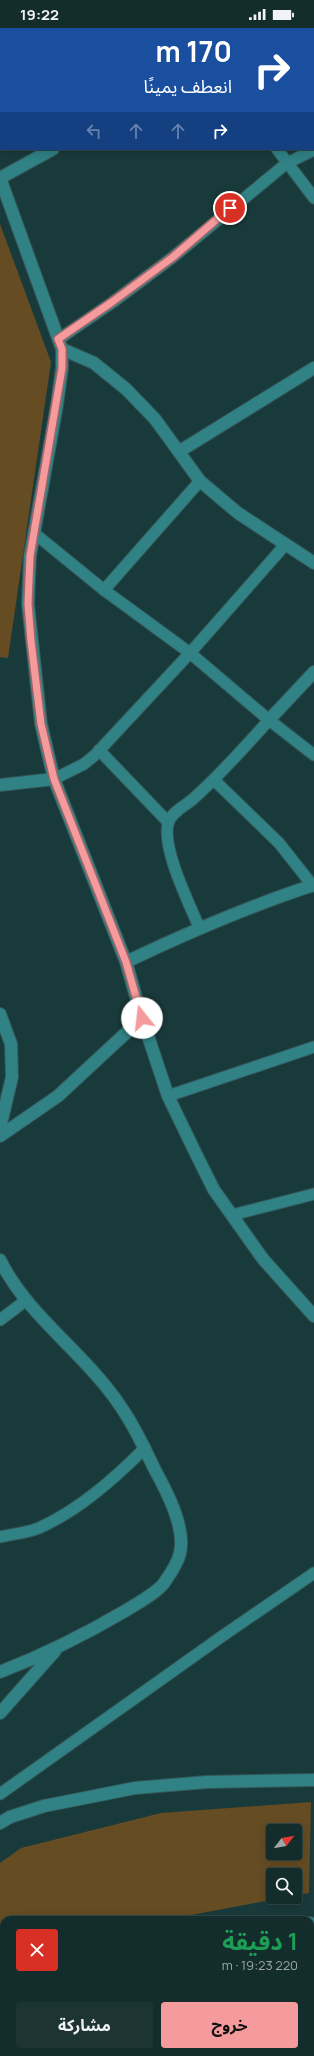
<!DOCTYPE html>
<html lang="ar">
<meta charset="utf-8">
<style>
body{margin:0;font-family:Manrope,"Noto Sans Arabic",sans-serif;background:#1c3434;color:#f1f3f6;direction:rtl;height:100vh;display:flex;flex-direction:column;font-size:15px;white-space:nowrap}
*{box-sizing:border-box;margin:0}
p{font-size:13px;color:#9da7a9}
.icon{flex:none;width:22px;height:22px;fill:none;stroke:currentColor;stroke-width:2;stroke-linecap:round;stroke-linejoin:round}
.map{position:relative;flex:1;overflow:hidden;direction:ltr}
.drawer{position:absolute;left:0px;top:1888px;width:314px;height:140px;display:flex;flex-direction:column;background:#132c2c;border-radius:12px 12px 0 0;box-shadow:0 2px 10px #0003,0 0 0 1px #324848;direction:rtl}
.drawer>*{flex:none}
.top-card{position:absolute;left:0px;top:0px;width:314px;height:122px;box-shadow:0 2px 10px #0003,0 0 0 1px #324848;direction:rtl;background:#1a4fa0;color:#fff;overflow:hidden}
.needle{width:26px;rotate:59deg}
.fabs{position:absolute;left:266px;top:1796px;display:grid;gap:8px}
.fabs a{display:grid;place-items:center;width:36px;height:36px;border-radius:4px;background:#132c2c;box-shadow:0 2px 10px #0003,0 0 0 1px #324848;font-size:20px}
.pin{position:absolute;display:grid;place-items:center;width:34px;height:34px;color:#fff;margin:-17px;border:2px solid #fff;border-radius:50%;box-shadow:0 1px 4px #0007}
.me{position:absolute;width:44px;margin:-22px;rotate:344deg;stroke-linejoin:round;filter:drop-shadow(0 0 3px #0008)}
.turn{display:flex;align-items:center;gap:14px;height:84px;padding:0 16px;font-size:18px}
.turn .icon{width:52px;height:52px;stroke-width:2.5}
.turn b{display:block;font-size:28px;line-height:34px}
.lanes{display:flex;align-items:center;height:38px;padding:0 16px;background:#0003;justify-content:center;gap:20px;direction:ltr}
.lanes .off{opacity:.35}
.round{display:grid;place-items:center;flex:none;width:42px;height:42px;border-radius:4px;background:#1c3434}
.head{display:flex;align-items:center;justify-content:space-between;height:68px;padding:0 16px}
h1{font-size:24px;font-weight:700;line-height:30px;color:#1e9e55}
.cta{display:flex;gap:8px;margin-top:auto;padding:8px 16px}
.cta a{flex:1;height:46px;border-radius:4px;background:#f59b9d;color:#111;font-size:16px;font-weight:700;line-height:46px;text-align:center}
.cta a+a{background:#1c3434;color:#f1f3f6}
.status{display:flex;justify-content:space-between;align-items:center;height:28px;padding:0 20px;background:#132c2c;direction:ltr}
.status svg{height:11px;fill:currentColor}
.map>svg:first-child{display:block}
</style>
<div class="status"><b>19:22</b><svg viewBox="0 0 49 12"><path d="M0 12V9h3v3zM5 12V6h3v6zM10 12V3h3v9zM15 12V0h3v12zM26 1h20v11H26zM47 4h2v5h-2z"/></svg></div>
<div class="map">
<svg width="314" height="2028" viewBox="0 0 314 2028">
<rect width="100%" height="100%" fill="#193a3b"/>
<g fill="#654c23" fill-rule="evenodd">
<polygon points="0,196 51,334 8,630 0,629"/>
<path d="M311,1774L309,1865L295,1868V1847H273V1869H287L165,1892H4V1922L0,1923V1835L21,1820L161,1785ZM273,1803H295V1825H273Z"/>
</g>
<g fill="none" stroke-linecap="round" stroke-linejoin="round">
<defs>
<g id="service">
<polyline points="192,0 193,1"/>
<polyline points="1,1 3,0"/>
<polyline points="277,121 314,170"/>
<polyline points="59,311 113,274 173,229 287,135 314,122"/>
<polyline points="34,505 104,562 190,625 269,692 314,727"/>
<polyline points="104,562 200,453"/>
<polyline points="99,722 168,794"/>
<polyline points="54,751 84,736 95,727 190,625 285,517"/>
<polyline points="214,752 279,815 313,858"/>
<path d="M199,899C189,875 162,821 168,796C170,785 185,778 193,771C220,747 245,719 269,692"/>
<polyline points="168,1068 314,1019"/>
<polyline points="232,1187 314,1166"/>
<polyline points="0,1292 25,1273"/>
<path d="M0,1509C13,1506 27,1505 39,1500C79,1482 114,1451 145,1420"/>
<polyline points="0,1766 221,1609 314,1545"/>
</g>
<g id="pedestrian">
<polyline points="224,1 225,0"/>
<polyline points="0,150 53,121"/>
<polyline points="269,692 314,644"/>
</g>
<g id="minor">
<polyline points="0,150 62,321 62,340 57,377 30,528 28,576 41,696 54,751 126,934 142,990 168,1068 197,1128 214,1162 263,1231 314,1288"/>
<polyline points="62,321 94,335 126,361 155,391 200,453 238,485 314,535"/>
<polyline points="180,423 314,340"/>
<polyline points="0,757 54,751"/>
<path d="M126,934C187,905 249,878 314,857"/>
<polyline points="0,986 11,1016 12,1049 0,1100"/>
<polyline points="0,1108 58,1068 142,990"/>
<path d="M0,1232C23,1278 63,1309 97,1348C123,1377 137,1404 154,1440C166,1462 186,1499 180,1525C178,1534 169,1548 164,1555C157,1565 136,1576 125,1583C84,1607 44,1627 0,1644"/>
<polyline points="0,1685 55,1623"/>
<polyline points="0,1795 10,1789 44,1778 135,1760 207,1754 314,1752"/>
<polyline points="310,1895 314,1896"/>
<polyline points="0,1934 4,1934"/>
<polyline points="0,1964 4,1961"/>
</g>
</defs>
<use href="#service" stroke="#34585a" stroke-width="13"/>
<use href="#pedestrian" stroke="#34585a" stroke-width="14"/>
<use href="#minor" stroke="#34585a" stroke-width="14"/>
<use href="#service" stroke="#308285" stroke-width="11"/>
<use href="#pedestrian" stroke="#308285" stroke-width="12"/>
<use href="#minor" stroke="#308285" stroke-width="12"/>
</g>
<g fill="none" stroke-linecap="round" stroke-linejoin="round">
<defs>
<polyline id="route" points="142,990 126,934 54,751 41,696 31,613 28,576 30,528 62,340 62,321 58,311 112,274 173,229 230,180"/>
</defs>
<use href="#route" stroke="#9f6566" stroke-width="10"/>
<use href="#route" stroke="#f59b9d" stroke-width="7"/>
</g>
</svg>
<div class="fabs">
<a><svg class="needle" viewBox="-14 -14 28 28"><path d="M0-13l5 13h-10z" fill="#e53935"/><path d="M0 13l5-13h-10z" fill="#9da7a9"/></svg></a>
<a><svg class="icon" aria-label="search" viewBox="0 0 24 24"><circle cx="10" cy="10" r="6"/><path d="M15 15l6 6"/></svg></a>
</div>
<div class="pin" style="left:230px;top:180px;background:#d93025"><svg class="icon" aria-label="arrive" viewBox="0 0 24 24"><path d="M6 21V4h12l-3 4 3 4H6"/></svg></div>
<svg class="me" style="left:142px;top:990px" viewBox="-20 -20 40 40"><circle r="19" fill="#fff"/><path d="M0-13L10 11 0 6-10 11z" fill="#f59b9d"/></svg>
<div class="top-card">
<div class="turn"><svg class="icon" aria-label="right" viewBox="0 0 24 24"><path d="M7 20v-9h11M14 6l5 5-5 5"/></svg><div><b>170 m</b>انعطف يمينًا</div></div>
<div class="lanes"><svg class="icon off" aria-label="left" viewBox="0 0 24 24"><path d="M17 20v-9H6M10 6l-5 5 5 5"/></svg><svg class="icon off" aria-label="ahead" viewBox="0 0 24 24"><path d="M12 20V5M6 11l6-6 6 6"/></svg><svg class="icon off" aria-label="ahead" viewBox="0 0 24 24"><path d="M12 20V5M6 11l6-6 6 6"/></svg><svg class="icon" aria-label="right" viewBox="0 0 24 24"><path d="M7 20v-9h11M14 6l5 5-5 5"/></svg></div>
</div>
<section class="drawer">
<div class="head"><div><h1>1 دقيقة</h1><p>220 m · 19:23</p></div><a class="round" style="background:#d93025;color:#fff"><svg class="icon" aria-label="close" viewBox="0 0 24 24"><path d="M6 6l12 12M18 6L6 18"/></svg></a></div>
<div class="cta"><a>خروج</a><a>مشاركة</a></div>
</section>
</div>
